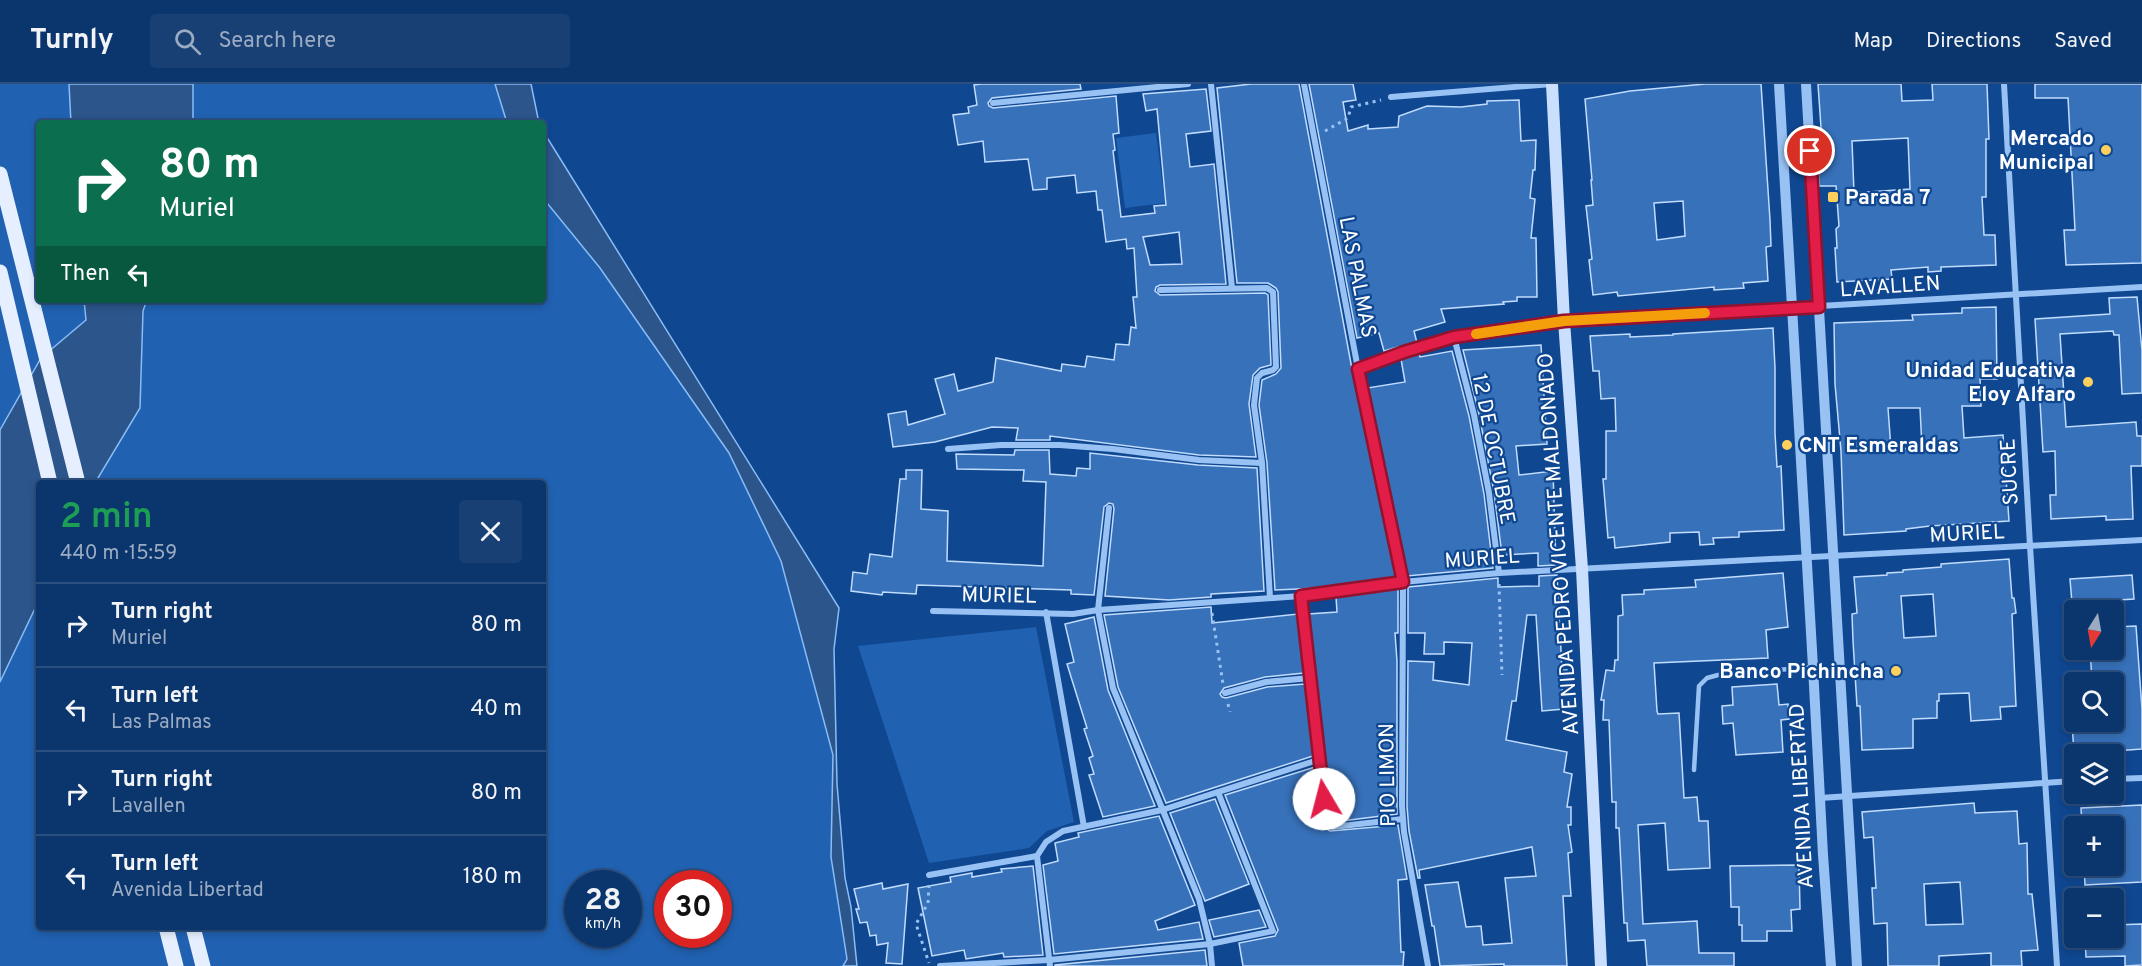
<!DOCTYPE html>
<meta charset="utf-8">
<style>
body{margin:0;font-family:Overpass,sans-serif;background:#194075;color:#f1f3f6;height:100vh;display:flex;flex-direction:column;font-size:22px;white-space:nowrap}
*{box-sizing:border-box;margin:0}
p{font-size:20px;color:#9aabc2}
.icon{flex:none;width:33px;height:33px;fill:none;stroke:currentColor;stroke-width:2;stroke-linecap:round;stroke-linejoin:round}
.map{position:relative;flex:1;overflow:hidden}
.sheet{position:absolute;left:36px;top:396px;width:510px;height:450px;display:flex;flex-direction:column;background:#0b356d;border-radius:6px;box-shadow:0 3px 9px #0003,0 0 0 2px #2b5080}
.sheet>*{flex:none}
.guide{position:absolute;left:36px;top:36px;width:510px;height:183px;border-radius:6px;box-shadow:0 3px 9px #0003,0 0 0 2px #2b5080;background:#0b6e4f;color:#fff;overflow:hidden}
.needle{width:39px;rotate:191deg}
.fabs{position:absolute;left:2064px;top:516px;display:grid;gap:12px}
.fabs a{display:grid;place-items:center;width:60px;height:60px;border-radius:6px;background:#0b356d;box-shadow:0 3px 9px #0003,0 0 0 2px #2b5080;font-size:30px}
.speed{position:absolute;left:564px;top:786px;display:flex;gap:12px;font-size:30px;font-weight:700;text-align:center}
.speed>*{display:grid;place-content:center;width:78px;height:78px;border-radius:50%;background:#0b356d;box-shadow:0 3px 9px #0003,0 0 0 2px #2b5080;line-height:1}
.speed small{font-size:15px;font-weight:400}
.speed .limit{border:9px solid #d22;background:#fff;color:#111}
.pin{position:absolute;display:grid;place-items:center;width:51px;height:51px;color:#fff;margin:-26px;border:3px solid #fff;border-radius:50%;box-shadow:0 2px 6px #0007}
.me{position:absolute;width:66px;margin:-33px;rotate:352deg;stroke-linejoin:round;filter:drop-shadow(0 0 4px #0008)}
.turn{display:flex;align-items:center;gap:21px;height:126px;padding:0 24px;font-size:27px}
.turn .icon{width:78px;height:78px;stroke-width:2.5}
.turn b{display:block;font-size:42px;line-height:51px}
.then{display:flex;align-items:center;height:57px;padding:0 24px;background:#0003;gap:12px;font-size:22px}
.round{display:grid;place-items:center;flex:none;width:63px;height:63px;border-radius:6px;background:#194075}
.summary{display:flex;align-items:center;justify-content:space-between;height:102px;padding:0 24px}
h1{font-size:36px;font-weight:600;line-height:45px;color:#1e9e55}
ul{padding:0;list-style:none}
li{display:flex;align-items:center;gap:18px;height:84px;padding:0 24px;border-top:2px solid #2b5080}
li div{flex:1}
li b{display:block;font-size:22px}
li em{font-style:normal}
header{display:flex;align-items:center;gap:36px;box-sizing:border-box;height:84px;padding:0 30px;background:#0b356d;border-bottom:2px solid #2b5080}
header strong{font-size:28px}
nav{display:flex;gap:33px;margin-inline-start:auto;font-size:21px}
.search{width:420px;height:54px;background:#194075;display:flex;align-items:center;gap:15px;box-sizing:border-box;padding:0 21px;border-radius:6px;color:#9aabc2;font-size:22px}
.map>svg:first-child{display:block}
</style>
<header>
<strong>Turnly</strong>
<div class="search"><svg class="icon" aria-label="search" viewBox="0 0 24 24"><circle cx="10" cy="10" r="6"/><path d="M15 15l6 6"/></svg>Search here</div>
<nav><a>Map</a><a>Directions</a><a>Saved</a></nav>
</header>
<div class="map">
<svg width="2142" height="882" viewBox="0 0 2142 882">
<rect width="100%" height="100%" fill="#0f4791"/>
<g fill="#2061b1" fill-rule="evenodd">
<polygon points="0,0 69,0 71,39 39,39 39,216 84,216 86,236 41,274 0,346"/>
<polygon points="193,0 495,0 507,39 193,39"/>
<polygon points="1156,49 1165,119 1125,124 1116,54"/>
<path d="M543,114L600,184L729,369L781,477L833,671L831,773L847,875L843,882H0V598L39,516V843H543V399H95L140,324L143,227L147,216H543ZM578,800H628V850H578ZM668,800H718V850H668Z"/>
<polygon points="1036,543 1074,738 1047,747 1029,764 929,779 858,562"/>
</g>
<g fill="#2b558b" stroke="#8abdf7" stroke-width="1.5">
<polygon points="69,0 193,0 193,39 71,39"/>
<polygon points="495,0 531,0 539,39 507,39"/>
<polygon points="543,47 839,524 834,565 837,700 845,794 851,823 857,882 843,882 847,875 831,773 833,671 781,477 729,369 600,184 543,114"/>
<polygon points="84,216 147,216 143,227 140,324 95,399 39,399 39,516 0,598 0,346 41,274 86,236"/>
</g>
<g fill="#3771ba" stroke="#c1dcfe" stroke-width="1.5" fill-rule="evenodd">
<path d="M981,0H1080L1081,5L992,14L988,19L989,22L993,24L1116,12L1119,49L1113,50L1115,66L1113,67L1121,133L1155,129L1154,122L1166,121L1157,25L1146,27L1143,10L1206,5L1211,47L1186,50L1190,83L1214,80L1226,200L1160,201L1156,203L1155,207L1160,211L1265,209L1268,211L1271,281L1260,284L1253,291L1249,320L1256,373L1199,371L1050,352V356H1016L1018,344L992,343L935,358L893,363L888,330L906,327L908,341L945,330L935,295L954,290L958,307L993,298L996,274L1061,287L1062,280L1085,283L1087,272L1114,276L1116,260L1129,261L1131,243L1136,244L1133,213H1137L1134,164L1127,165L1126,155L1106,158L1102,126H1098L1096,107L1077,109L1075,91L1047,94V105L1033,106L1028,75L985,78L983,57L958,61L953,31L969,29L968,23L977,21L974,1ZM1179,148L1182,180L1150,181L1143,153Z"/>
<polygon points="1251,0 1299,0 1352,285 1397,494 1320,504 1275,506 1267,379 1259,321 1262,296 1276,290 1281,284 1278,208 1276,204 1268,199 1237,199 1217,4"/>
<polygon points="1309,0 1353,0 1356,16 1343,18 1348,47 1368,41 1368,45 1398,43 1399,32 1427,22 1461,23 1487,20 1487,17 1519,16 1521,57 1536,56 1535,86 1533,86 1530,114 1535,115 1531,154 1536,154 1537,213 1517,213 1517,217 1503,218 1504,220 1441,225 1445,238 1414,247 1417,259 1398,264 1398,263 1384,267 1379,249 1357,254"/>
<path d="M1705,0H1761L1770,136L1771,162L1766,163L1768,197L1743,199L1744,204L1714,206V203L1618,212L1617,208L1593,211L1589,176L1592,175L1586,122L1593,121L1591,96H1592L1585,15L1630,7ZM1683,117L1685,152L1657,156L1654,119Z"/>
<path d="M1818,0H1901L1902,17L1933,16L1932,0H1987L1989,55H1986V113H1982L1984,151H1995L1996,181L1941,183V187L1928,188V183L1891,186L1892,195L1837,198L1835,164H1837L1836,145L1839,142L1836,102H1819L1817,58H1822ZM1908,54L1910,105L1854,109L1852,57Z"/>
<polygon points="2035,0 2142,0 2142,179 2066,181 2064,146 2075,146 2068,14 2035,14"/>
<polygon points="2137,213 2142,267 2142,309 2122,310 2119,251 2114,251 2113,247 2060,250 2066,343 2136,338 2137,352 2142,352 2142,382 2131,382 2133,435 2106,436 2106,432 2051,435 2050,411 2056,411 2055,367 2043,368 2035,235 2110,230 2109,214"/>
<path d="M1996,223L1997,295H1980L1981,322H1962L1964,354L2003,351L2009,437L1930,442L1906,445V447L1844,451L1841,367L1835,300L1834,239L1913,236L1912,231L1962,229V224ZM1888,324H1920L1922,364L1891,365Z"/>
<polygon points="1773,244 1775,284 1775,349 1777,383 1781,382 1784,446 1739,448 1739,453 1713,454 1714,460 1700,461 1699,448 1670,449 1670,458 1615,464 1614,453 1608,454 1603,395 1606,395 1606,347 1616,347 1615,314 1601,315 1599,287 1593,287 1590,252 1630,250 1630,253 1673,251 1673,250"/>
<polygon points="1541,261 1547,360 1516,362 1519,391 1553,387 1556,481 1538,482 1538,469 1502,471 1494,408 1479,330 1463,266"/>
<polygon points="1452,267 1469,332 1484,410 1493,484 1407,492 1367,304 1405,298 1401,275 1419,269 1420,273"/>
<polygon points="1015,366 1049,366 1050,390 1076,392 1077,384 1090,385 1090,369 1198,381 1257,384 1264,507 1211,510 1211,513 1169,516 1105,512 1114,425 1113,420 1109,419 1104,423 1094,511 1071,510 1071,506 917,501 916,510 883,508 882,511 851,507 853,488 867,490 870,470 892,473 900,395 906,395 906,386 922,386 921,425 948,427 947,477 1043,482 1046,398 1023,397 1024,386 957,385 956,370 1014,371"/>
<path d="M2009,475L2012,514H2014L2016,529L2012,530L2016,622L2000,623L2001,635L1971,637L1969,609L1939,610V617H1937V634L1913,635V664L1862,666L1860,622H1857L1853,557L1852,530L1857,529L1854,493L1887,491V489L1903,488V486L1941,483V480ZM1933,510L1936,552L1904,554L1901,512Z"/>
<polygon points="1783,489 1788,543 1766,546 1768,574 1654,579 1657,627 1658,630 1679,629 1684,714 1697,713 1699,737 1708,737 1710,784 1668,786 1665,739 1638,741 1643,840 1697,837 1699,869 1734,869 1734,882 1647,882 1645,856 1628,857 1627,839 1624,839 1619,744 1616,744 1616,718 1612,718 1609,636 1603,636 1604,616 1601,616 1606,586 1614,587 1615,576 1618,576 1618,532 1623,531 1622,511 1644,510 1644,506 1696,503 1695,496"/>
<polygon points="1557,491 1562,586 1567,586 1568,600 1562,601 1564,625 1542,627 1536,531 1527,531 1516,617 1512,617 1506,656 1567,668 1564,688 1572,690 1567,723 1571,723 1571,741 1568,741 1572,768 1568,769 1571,812 1563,812 1567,882 1504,882 1504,880 1440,882 1434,842 1432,842 1425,801 1458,798 1466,843 1481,842 1483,861 1512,859 1505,794 1536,792 1532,763 1419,786 1420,794 1418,794 1409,747 1407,722 1408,577 1434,578 1433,596 1469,601 1472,559 1444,558 1444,570 1424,570 1425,549 1408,549 1408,503 1498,494 1498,503 1539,502 1539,492"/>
<polygon points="2132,491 2134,515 2072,519 2070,495"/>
<polygon points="1398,504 1398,549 1395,549 1397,577 1397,730 1334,738 1331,735 1308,530 1337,528 1336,513"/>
<polygon points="1211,523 1212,539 1298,530 1304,589 1265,593 1224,604 1220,610 1222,613 1226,614 1267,603 1305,600 1313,672 1166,719 1118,603 1104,531"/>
<polygon points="1094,533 1108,606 1155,722 1103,733 1089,691 1094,690 1089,674 1093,672 1084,645 1087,644 1067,580 1074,578 1065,540"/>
<polygon points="2136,542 2142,625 2142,665 2074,670 2072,638 2114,638 2114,595 2092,596 2090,566 2114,566 2114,543"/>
<polygon points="1777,600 1779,621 1788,620 1789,635 1781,636 1783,668 1736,671 1733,639 1723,640 1722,622 1733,621 1732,603"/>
<polygon points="1315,683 1321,739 1330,747 1398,741 1407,795 1398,796 1401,868 1404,868 1403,882 1243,882 1239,859 1275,852 1278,846 1225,711"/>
<polygon points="1215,715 1249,800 1205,817 1170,729"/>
<path d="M1974,719L1975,729L2017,727L2019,760L2027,759L2028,810H2032L2038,866L2021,867L2022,882H1991V869L1939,872V882H1888L1887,839L1874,840L1872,804H1876L1873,753L1864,754L1862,728ZM1960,798L1963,840L1926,841L1924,800Z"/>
<polygon points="2142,721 2142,798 2085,801 2084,782 2114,782 2114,742 2082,742 2081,724"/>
<polygon points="1159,732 1195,821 1155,837 1158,846 1199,838 1203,855 1054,870 1043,781 1058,777 1055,759 1079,753 1078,749"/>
<polygon points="1799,781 1800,825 1791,826 1792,847 1767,847 1767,857 1742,857 1742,841 1739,841 1739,823 1731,823 1730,782"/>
<polygon points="1033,782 1043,871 1004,873 1003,869 966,875 964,866 932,872 918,804 951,798 950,793 972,789 972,793 1002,788 1001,785"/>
<polygon points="882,799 883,805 908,800 902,880 886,879 888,859 877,861 876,851 870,852 867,838 860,839 856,825 859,825 854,805"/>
<polygon points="1259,826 1266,843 1214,853 1209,836"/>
<polygon points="2142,840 2142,881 2125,882 2125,872 2086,873 2085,854 2114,854 2114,841"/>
<polygon points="1205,866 1207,882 1055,882 1055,881"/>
</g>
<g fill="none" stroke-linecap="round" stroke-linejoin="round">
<g stroke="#99c2f4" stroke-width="3" stroke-dasharray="3 4.5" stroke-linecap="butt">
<polyline points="1325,47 1348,34 1351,23 1381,16"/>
<polyline points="1499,500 1502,591"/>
<polyline points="1212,529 1223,600"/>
<polyline points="1228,620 1230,628"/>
<polyline points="929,801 928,819 916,840 929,879"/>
</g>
<polyline stroke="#99c2f4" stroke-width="4.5" points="1694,686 1699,602 1707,594 1718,591 1813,583"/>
<g stroke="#99c2f4" stroke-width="6">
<polyline points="1211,0 1232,204"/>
<polyline points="1304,0 1358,285 1403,498 1402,722 1404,748 1428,882"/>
<polyline points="2004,0 2030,462 2057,882"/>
<polyline points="1391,13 1552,0"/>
<polyline points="993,19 1188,0"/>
<polyline points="1160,206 1267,204 1273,208 1276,283 1273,286 1262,289 1257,294 1254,321 1262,379 1270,514"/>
<polyline points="1454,253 1474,331 1489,409 1499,489"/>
<polyline points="1358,285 1404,268 1454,253 1564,237 2142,203"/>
<polyline points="948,365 1001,361 1060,361 1113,365 1199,376 1262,379"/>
<polyline points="1109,424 1098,526 1113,604 1199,815 1210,860 1212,882"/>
<polyline points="1301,512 1326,738 1333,743 1403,735"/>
<polyline points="933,527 1073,530 1098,526 1301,512 1403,498 1499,489 2142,456"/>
<polyline points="1046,528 1084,743"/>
<polyline points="1225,609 1266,598 1310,594"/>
<polyline points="2114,695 2142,694"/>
<polyline points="1820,714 2074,697"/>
<polyline points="1037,772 1050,882"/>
<polyline points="929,791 1037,772 1046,758 1063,747 1162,726 1318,676"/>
<polyline points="940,882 1049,876 1210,860 1273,847 1218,708"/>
</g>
<g stroke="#99c2f4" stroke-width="10">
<polyline points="1779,0 1813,583 1823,771 1831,882"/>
<polyline points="1806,0 1857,882"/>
</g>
<polyline stroke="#c9dffd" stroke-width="12" points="1552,0 1564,237 1582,485 1601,882"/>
<g stroke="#e6efff" stroke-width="15">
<polyline points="0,90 78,399"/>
<polyline points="0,188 50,399"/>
<polyline points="166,843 176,882"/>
<polyline points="193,843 203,882"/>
</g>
</g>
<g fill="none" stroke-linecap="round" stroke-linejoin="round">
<defs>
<polyline id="route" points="1324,715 1301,512 1403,498 1358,285 1404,268 1454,253 1564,237 1819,223 1810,67"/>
</defs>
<use href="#route" stroke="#92132f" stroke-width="15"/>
<use href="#route" stroke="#e11d48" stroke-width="10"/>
<polyline stroke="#f59e0b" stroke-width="10" points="1476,250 1564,237 1705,229"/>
</g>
<g fill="#ffd05c" stroke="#0f4791" stroke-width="2">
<circle cx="2106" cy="66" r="6"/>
<rect x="1827" y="107" width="12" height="12" rx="3"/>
<circle cx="2088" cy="298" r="6"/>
<circle cx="1787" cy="361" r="6"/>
<circle cx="1896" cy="587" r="6"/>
</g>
<g text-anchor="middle" stroke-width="4.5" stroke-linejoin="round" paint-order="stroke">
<g font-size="21" font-weight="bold" fill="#fff" stroke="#0f4791" text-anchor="end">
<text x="2094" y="61">Mercado<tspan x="2094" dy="24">Municipal</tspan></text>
<text x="1845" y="120" text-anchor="start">Parada 7</text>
<text x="2076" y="293">Unidad Educativa<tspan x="2076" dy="24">Eloy Alfaro</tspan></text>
<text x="1799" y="368" text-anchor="start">CNT Esmeraldas</text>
<text x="1884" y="594">Banco Pichincha</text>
</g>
<g font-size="21" fill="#fff" stroke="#0f4791">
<text transform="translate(1358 193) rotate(79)" y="7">LAS PALMAS</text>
<text transform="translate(1890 202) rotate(-4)" y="7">LAVALLEN</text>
<text transform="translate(1494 365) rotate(79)" y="7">12 DE OCTUBRE</text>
<text transform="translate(2009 388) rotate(-93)" y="7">SUCRE</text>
<text transform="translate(1967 449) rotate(-3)" y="7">MURIEL</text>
<text transform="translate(1558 460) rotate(-94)" y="7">AVENIDA PEDRO VICENTE MALDONADO</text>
<text transform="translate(1482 474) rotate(-4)" y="7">MURIEL</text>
<text transform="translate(999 511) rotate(1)" y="7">MURIEL</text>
<text transform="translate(1387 691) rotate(-91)" y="7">PIO LIMON</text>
<text transform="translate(1801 712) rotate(-93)" y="7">AVENIDA LIBERTAD</text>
</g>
</g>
</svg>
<div class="fabs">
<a><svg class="needle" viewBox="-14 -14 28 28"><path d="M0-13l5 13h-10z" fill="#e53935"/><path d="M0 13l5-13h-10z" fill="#9aabc2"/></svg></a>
<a><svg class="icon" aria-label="search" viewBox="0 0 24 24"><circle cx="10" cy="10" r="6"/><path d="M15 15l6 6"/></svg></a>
<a><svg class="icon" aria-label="layers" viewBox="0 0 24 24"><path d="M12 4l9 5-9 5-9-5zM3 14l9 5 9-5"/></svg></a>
<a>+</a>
<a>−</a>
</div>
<div class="speed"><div>28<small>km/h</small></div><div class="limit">30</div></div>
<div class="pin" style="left:1810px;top:67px;background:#d93025"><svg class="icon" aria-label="arrive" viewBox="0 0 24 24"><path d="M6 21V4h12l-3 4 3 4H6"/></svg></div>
<svg class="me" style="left:1324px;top:715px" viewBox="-20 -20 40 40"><circle r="19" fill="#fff"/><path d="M0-13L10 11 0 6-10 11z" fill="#e11d48"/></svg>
<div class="guide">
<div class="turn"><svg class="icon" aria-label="right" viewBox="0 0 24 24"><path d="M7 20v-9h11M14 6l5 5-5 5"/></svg><div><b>80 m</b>Muriel</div></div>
<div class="then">Then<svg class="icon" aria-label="left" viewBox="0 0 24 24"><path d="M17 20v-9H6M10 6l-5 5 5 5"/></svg></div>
</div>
<section class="sheet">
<div class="summary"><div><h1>2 min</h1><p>440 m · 15:59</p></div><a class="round"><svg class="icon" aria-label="close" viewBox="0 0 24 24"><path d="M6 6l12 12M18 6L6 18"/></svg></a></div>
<ul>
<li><svg class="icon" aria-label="right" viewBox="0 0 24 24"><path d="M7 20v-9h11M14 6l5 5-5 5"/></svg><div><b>Turn right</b><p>Muriel</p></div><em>80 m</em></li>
<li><svg class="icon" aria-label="left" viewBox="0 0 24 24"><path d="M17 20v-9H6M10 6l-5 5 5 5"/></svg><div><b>Turn left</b><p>Las Palmas</p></div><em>40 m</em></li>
<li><svg class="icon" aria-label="right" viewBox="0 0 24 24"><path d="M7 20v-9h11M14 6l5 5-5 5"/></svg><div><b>Turn right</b><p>Lavallen</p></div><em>80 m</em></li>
<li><svg class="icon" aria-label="left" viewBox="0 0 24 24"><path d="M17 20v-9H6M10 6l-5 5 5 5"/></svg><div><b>Turn left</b><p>Avenida Libertad</p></div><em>180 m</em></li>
</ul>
</section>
</div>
